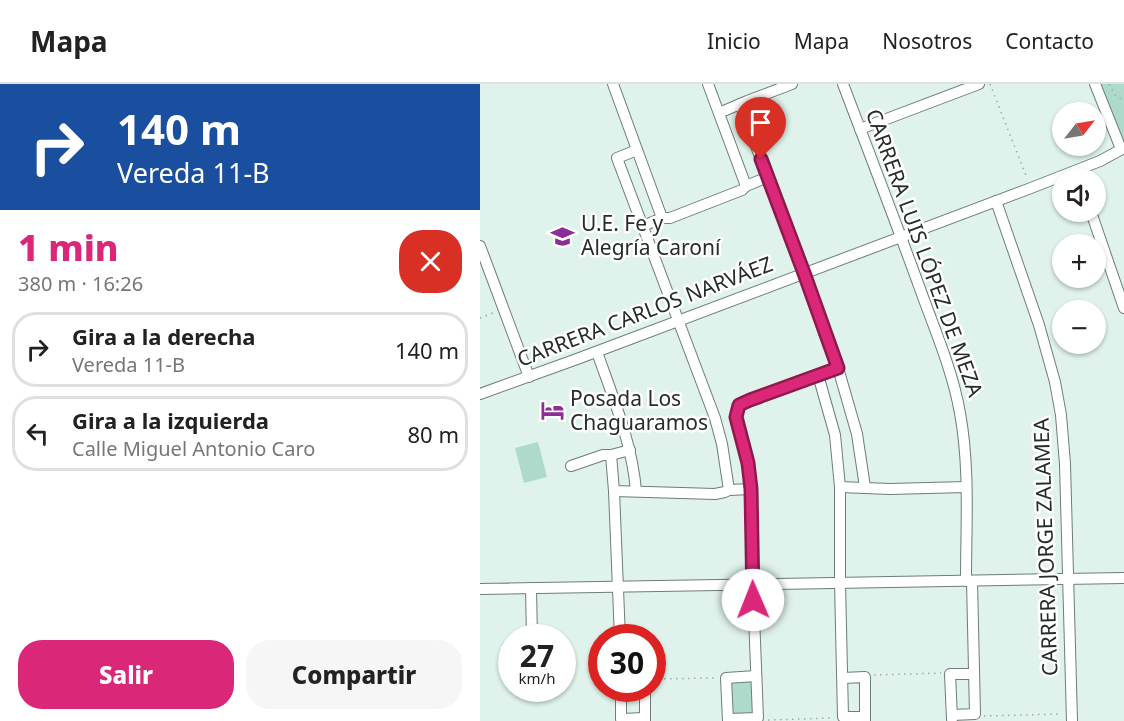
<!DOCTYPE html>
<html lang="es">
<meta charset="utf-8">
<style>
body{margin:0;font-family:"Noto Sans",sans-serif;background:#f6f6f6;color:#222;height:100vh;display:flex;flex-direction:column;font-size:22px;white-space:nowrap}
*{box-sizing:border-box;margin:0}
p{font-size:20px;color:#767676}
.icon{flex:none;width:33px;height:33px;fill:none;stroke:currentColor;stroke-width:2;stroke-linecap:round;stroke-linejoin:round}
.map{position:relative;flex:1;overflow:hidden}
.sheet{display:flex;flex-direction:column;background:#fff;width:480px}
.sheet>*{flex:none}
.top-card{background:#1a4fa0;color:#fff;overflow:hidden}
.needle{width:39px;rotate:59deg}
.buttons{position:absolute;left:572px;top:18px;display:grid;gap:12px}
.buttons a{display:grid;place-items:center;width:54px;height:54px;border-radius:50%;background:#fff;box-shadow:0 2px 4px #0004;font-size:30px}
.speed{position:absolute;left:18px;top:540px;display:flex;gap:12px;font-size:30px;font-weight:700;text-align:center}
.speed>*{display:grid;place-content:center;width:78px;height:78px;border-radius:50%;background:#fff;box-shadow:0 2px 4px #0004;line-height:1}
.speed small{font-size:15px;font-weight:400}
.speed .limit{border:9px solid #d22;background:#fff;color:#111}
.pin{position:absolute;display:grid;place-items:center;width:51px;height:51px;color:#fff;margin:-62px -26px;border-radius:50% 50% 50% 0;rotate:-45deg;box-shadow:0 0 6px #0007}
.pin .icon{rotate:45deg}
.me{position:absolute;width:66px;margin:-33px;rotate:359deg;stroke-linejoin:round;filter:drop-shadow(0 0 4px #0008)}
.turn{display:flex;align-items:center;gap:21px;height:126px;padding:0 18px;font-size:27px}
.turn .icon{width:78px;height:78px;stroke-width:2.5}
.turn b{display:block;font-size:42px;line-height:51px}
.round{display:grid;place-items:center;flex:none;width:63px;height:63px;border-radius:24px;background:#f6f6f6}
.overview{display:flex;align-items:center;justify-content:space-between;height:102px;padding:0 18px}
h1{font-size:36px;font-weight:800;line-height:45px;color:#db2777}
.cta{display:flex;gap:12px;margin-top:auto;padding:12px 18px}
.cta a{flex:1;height:69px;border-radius:24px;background:#db2777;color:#fff;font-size:24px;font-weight:800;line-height:69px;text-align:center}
.cta a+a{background:#f6f6f6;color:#222}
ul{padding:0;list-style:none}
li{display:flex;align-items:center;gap:18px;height:75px;margin:0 12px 9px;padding:0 6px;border:3px solid #e0e0e0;border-radius:24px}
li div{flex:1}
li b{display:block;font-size:22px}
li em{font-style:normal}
header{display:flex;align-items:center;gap:36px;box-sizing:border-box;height:84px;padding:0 30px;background:#fff;border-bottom:2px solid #e0e0e0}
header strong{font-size:28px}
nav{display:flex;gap:33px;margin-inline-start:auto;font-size:21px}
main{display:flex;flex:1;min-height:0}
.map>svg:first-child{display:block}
</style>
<header>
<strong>Mapa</strong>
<nav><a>Inicio</a><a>Mapa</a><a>Nosotros</a><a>Contacto</a></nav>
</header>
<main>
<section class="sheet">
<div class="top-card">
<div class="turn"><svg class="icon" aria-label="right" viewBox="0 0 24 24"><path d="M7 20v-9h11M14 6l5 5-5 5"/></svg><div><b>140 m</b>Vereda 11-B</div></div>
</div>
<div class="overview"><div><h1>1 min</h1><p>380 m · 16:26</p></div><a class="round" style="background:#d93025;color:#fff"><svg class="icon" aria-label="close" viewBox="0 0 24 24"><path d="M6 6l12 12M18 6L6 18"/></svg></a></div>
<ul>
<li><svg class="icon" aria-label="right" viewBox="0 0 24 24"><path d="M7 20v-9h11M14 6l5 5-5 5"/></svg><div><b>Gira a la derecha</b><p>Vereda 11-B</p></div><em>140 m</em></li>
<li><svg class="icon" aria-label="left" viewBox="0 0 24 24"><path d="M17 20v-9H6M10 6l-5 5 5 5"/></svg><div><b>Gira a la izquierda</b><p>Calle Miguel Antonio Caro</p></div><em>80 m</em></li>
</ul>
<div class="cta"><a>Salir</a><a>Compartir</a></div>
</section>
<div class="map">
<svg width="644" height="637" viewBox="0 0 644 637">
<rect width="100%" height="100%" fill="#dff2ec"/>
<g fill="#aedacc">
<polygon points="615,0 644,0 644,63"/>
<polygon points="58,358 67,393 44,399 35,364"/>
<polygon points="273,597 274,632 249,632 248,598"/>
</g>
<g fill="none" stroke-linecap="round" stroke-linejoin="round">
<defs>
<g id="street">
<polyline points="133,0 182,134"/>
<polyline points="228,0 266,102"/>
<path d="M363,0C390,71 417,141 443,213C457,251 473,289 480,329C490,384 486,441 486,497"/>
<polyline points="615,0 641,65"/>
<polyline points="260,20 324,189 358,284 377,350 385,403"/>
<polyline points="239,29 267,17 312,0"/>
<polyline points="380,45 499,0"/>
<polyline points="157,66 137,74 235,334 242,360 249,406"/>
<polyline points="516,117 559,241 575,298 581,331 585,380 592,637"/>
<polyline points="611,128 644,224"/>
<polyline points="163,142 182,134 190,134 262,106 266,102 288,93"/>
<polyline points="0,162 49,293"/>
<path d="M117,268C133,314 152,358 156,407"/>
<polyline points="338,291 355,351 360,403 360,498 363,633 385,633"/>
<polyline points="0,310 97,275 551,104 620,77 644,64"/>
<polyline points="131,371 134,407 140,554"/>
<polyline points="91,382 123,371 131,371 150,366"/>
<polyline points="360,403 410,405 486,403"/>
<polyline points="134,407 235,410 245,408 249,406 271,405"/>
<polyline points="51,504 52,554"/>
<polyline points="0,505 644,494"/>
<polyline points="363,594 385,593 385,637"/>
<polyline points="141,604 141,635 165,634"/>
<polyline points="472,631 495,630 492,497"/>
<polyline points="248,635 278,634 274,532 271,405 268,379 256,333 259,321 270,316 358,284"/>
<polyline points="472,635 470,590 494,590"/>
<polyline points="165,637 165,604"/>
<polyline points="248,637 246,594 276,592"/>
</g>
</defs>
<use href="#street" stroke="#6d7d78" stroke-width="12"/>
<g stroke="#9caba6" stroke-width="1.5" stroke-dasharray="1.5 4.5" stroke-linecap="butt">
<polyline points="510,0 547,94"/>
<polyline points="629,0 635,11 644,17"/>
<polyline points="0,234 15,228"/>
<polyline points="394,591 461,589"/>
<polyline points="172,595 236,594"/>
<polyline points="504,632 581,630"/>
<polyline points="288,636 352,634"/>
</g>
<use href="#street" stroke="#fff" stroke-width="10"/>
</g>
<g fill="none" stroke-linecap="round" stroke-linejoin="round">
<defs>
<polyline id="route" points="273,516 271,405 268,379 256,333 259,321 270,316 358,284 324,189 281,75"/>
</defs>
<use href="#route" stroke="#8e194d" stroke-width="15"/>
<use href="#route" stroke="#db2777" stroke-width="10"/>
</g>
<defs>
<symbol id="school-bare" viewBox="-9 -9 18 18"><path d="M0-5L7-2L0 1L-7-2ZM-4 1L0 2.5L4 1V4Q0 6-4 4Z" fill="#8d2e98" stroke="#fff" stroke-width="2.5" paint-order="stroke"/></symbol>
<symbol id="hotel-bare" viewBox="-9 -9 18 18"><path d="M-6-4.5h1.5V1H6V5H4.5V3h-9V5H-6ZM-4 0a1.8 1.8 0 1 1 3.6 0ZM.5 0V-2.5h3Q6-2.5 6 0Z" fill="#8d2e98" stroke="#fff" stroke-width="2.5" paint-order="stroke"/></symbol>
</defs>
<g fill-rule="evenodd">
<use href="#school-bare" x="66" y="136" width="33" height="33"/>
<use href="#hotel-bare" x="56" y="310" width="33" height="33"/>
</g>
<g text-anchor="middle" stroke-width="5" stroke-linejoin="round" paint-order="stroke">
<g font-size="21" fill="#252c2a" stroke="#fff" text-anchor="start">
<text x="101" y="147">U.E. Fe y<tspan x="101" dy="24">Alegría Caroní</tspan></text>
<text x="90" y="322">Posada Los<tspan x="90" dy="24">Chaguaramos</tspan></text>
</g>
<g font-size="21" fill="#252c2a" stroke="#fff">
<text transform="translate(444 169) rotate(70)" y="7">CARRERA LUIS LÓPEZ DE MEZA</text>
<text transform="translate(165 228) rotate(-21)" y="7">CARRERA CARLOS NARVÁEZ</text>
<text transform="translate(566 463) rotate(-92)" y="7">CARRERA JORGE ZALAMEA</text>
</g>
</g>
</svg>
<div class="buttons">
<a><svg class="needle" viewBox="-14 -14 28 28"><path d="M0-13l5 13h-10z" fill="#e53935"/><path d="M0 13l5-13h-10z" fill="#767676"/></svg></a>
<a><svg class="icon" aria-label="sound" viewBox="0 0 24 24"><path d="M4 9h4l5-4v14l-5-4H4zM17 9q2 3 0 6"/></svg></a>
<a>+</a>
<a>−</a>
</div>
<div class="speed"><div>27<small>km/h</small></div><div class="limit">30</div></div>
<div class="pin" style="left:281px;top:75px;background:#d93025"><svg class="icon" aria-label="arrive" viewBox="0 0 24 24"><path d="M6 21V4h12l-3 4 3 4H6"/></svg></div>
<svg class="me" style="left:273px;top:516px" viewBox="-20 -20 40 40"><circle r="19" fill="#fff"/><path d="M0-13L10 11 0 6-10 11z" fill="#db2777"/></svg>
</div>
</main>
